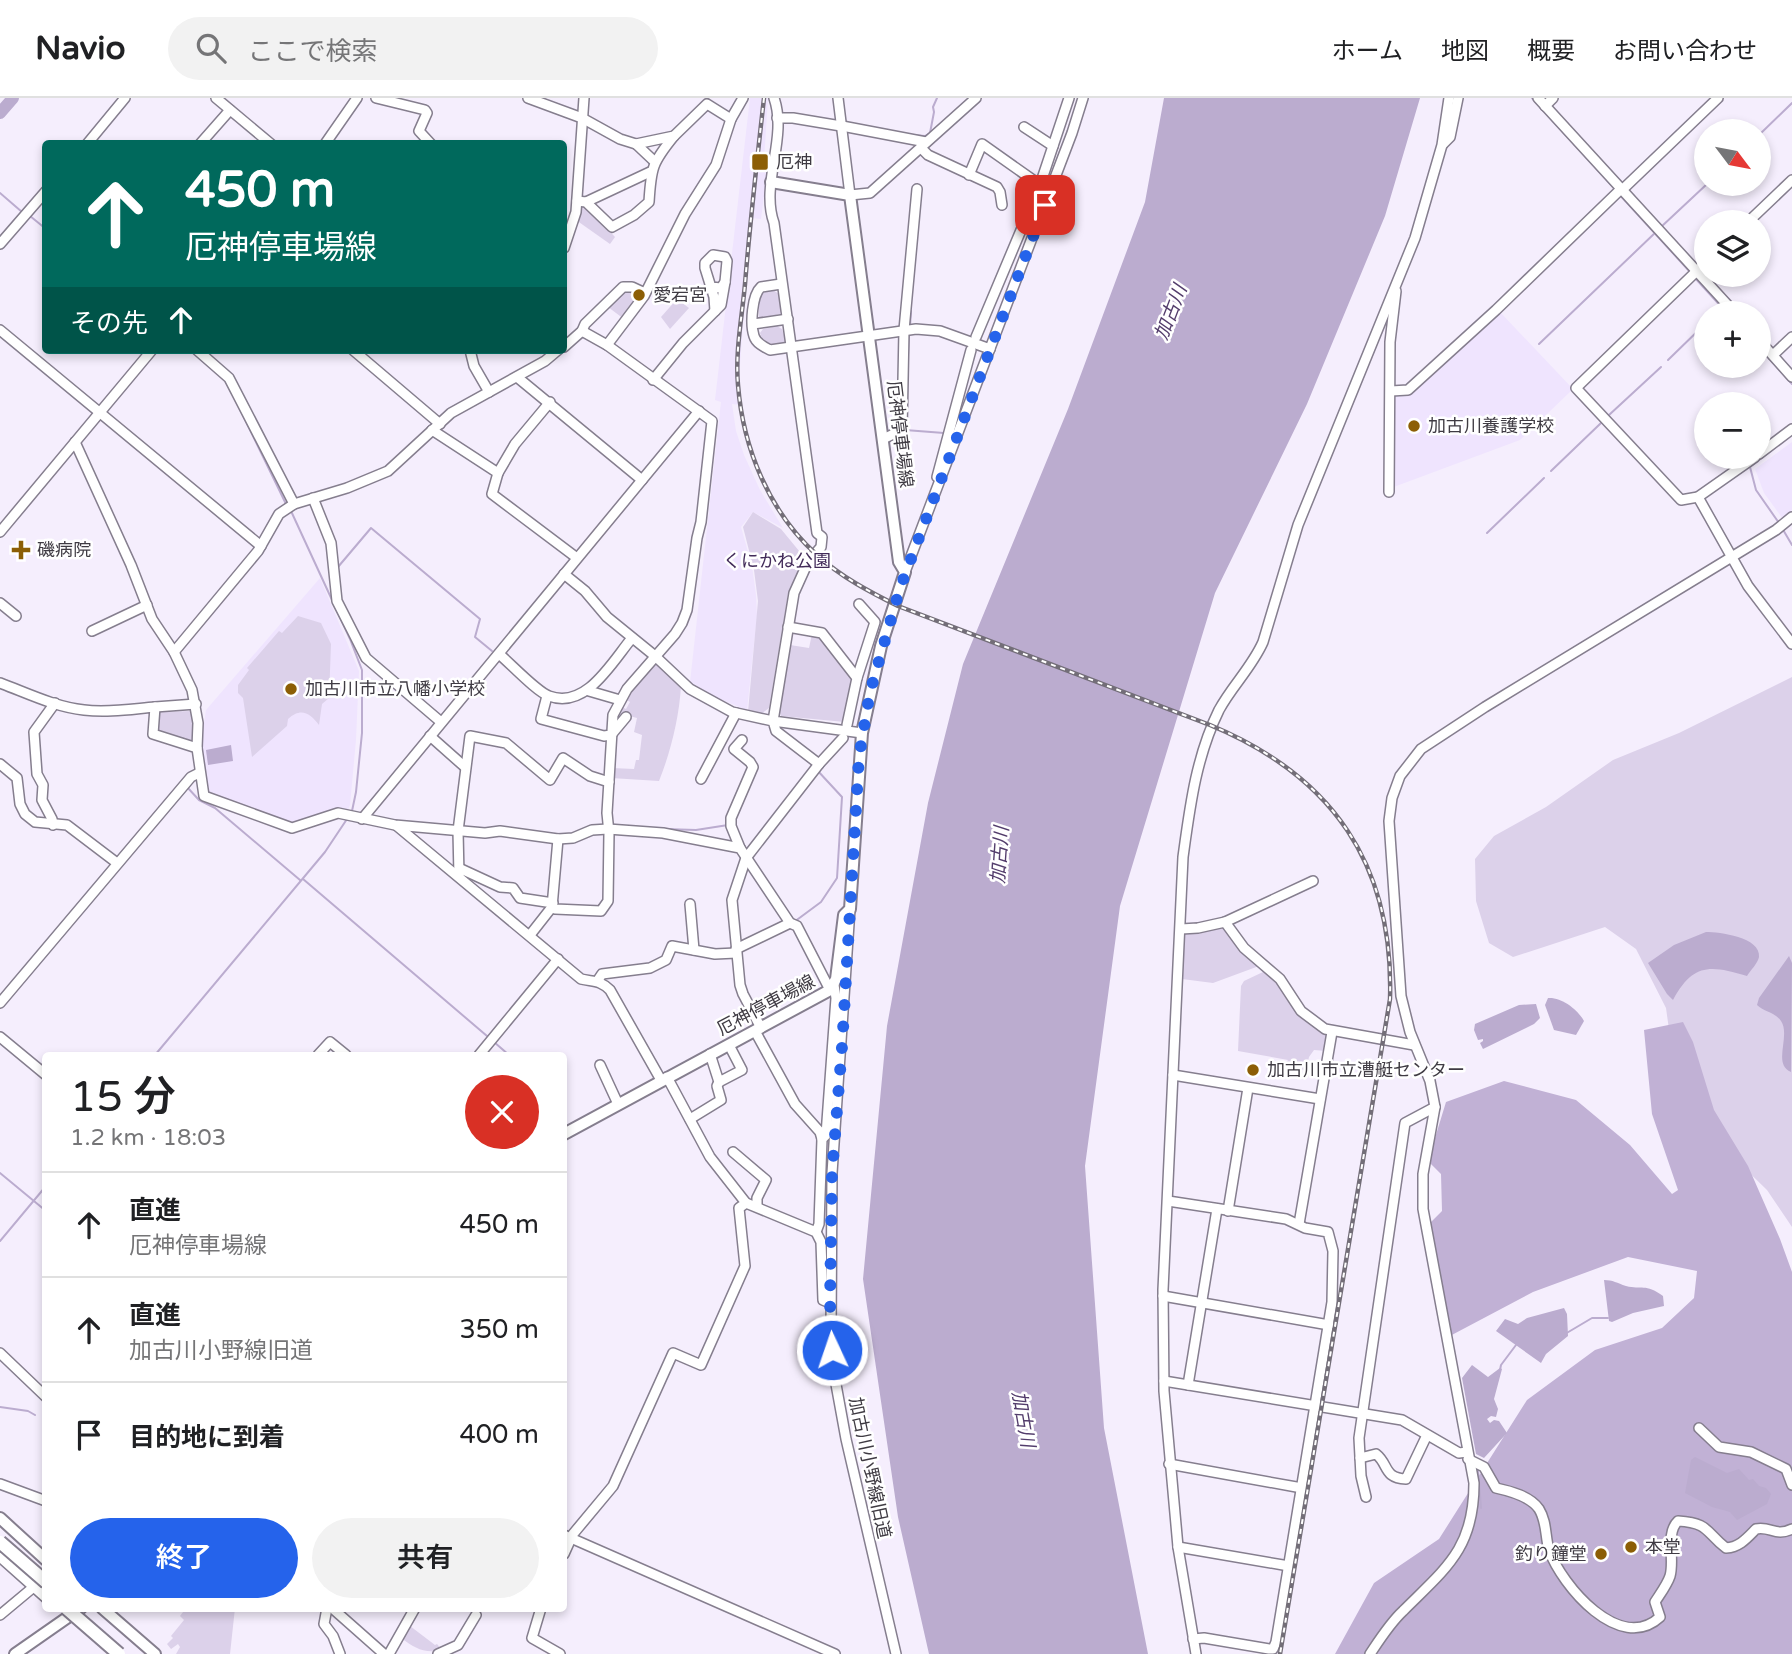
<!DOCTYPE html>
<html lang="ja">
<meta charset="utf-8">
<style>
body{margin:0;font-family:"Varela Round","Noto Sans JP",sans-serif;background:#f2f2f2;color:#202124;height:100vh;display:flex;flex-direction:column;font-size:26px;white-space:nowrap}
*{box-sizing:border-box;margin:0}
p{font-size:23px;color:#757577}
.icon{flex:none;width:38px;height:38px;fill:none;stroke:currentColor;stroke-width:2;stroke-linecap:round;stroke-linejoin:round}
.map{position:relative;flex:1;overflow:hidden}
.drawer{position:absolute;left:42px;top:954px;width:525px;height:560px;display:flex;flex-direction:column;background:#fff;border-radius:7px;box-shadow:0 4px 10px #0003}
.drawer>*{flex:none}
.hud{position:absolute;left:42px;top:42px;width:525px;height:214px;border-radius:7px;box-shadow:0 4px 10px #0003;background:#00695c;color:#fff;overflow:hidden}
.needle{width:46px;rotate:122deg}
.controls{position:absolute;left:1694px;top:21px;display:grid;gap:14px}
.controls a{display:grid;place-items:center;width:77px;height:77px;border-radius:50%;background:#fff;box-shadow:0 4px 10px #0003;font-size:35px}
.pin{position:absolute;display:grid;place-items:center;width:60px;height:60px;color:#fff;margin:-30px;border-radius:14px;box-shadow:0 4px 10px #0006}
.me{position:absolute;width:77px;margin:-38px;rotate:357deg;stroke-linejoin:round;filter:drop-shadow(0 0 5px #0008)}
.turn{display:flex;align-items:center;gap:24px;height:147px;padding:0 28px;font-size:32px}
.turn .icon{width:91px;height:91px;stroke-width:2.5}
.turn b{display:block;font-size:49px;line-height:60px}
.then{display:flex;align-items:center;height:66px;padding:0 28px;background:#0003;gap:14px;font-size:26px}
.round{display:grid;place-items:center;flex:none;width:74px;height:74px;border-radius:37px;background:#f2f2f2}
.headline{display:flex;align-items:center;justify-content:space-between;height:119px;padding:0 28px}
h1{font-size:42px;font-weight:600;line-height:52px}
.primary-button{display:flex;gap:14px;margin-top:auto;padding:14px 28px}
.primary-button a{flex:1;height:80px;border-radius:42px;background:#2563eb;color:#fff;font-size:28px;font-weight:600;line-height:80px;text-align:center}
.primary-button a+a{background:#f2f2f2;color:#202124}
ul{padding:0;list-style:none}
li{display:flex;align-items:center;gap:21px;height:105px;padding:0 28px;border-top:2px solid #e0e0e0}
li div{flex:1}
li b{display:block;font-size:26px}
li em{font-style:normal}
header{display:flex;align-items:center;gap:42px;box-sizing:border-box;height:98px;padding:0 35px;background:#fff;border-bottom:2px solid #e0e0e0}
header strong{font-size:33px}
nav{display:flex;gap:38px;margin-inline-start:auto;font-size:24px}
.search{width:490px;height:63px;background:#f2f2f2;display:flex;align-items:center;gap:18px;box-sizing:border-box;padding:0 24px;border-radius:38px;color:#757577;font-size:26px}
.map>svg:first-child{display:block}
</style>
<header>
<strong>Navio</strong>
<div class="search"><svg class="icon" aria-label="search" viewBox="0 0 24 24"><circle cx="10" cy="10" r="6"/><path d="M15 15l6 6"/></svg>ここで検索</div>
<nav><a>ホーム</a><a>地図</a><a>概要</a><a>お問い合わせ</a></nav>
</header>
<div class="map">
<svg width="1792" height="1556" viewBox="0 0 1792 1556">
<rect width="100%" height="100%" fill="#f5eefd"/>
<g fill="#efe4fe">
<polygon points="750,0 768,0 764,63 768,65 761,121 751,120 739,280 742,307 732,306 736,333 744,357 760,392 783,430 753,414 741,429 752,468 756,497 757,518 747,612 717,600 690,584 721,304 715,302"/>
<polygon points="1499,213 1573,291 1520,342 1391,390 1393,298 1410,294"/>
<polygon points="1792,344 1792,412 1783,421 1764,395 1755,371"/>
<polygon points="320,480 359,573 356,642 350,707 348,712 339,711 293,727 209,696 206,693 201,646 206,612"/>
</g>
<g fill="#dcd1ea">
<polygon points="584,106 615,139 610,146 576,122 581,108"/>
<polygon points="639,192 636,197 639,199 624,221 608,209 621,193"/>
<polygon points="773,192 779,196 782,210 780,216 759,221 759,196"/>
<polygon points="677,201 689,210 670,231 661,219"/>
<polygon points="777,228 782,231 786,243 784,246 774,248 762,241 760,235 763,231"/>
<polygon points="753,414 781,431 804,459 788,495 769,610 761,616 748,614 758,503 754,472 743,429"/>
<path d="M298,518L321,525L331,546L329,600L322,606L319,627C310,615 301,609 288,621L287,628L252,659L243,600L238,595V587L249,572L247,570L279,533L282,535Z"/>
<polygon points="812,536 818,536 854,583 845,624 781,618 779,612 790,547 809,550"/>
<path d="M654,563L681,588C679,620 671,653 659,683L611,680L612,670L634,671L636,662H639L642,637L634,634L637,620L626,617L614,628L620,608L626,611L630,604L624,600Z"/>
<polygon points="1792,579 1792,1129 1767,1092 1729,1055 1672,953 1666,910 1636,851 1605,829 1513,859 1489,845 1476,803 1475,761 1494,738 1546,709 1613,662 1679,635"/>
<polygon points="190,613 193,615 195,643 191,645 157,633 158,614"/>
<polygon points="1219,826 1225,830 1239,851 1259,868 1213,885 1182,881 1185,836 1197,835"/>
<polygon points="1263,874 1275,881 1327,937 1326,953 1314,952 1309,959 1306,973 1285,966 1288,962 1238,953 1241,888 1244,883"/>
<polygon points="186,1510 235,1510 230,1556 176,1556 180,1549 178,1546 171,1551 167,1546 173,1540 171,1538 184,1522 180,1518"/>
<path d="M410,1528L435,1547L437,1546L442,1552C424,1556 415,1550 401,1540Z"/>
</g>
<polygon fill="#c1b1d5" points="1683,924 1693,944 1714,1012 1748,1068 1780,1141 1792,1174 1792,1556 1335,1556 1374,1485 1439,1441 1527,1302 1595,1252 1662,1230 1694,1200 1697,1173 1628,1159 1533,1194 1448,1239 1429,1126 1442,1113 1441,1076 1428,1063 1446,1004 1504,983 1576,1002 1630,1047 1672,1096 1678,1092 1652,1016 1644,932"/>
<g fill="#bbaccf">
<polygon points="1164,0 1420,0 1385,118 1307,306 1215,495 1120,808 1085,1068 1104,1330 1148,1556 929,1556 898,1419 863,1181 887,928 928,705 963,566 1068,311 1145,104"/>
<polygon points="231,647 233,663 208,667 206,652"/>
<path d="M1706,834C1719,834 1761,839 1759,859C1758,865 1750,873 1747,878C1710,867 1693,865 1673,902L1667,896L1648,865L1674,847Z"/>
<path d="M1789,858L1792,865L1791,974C1772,966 1791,938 1781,923C1775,914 1764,914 1757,907L1759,900Z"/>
<path d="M1548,900C1562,899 1578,912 1584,923L1576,937L1554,932L1545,907Z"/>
<polygon points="1536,906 1540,920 1534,926 1483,951 1480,945 1483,943 1483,941 1478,942 1474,932 1475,926 1519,907"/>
<path d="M1604,1182C1613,1182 1617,1185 1626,1188C1642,1192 1645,1185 1663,1198L1664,1208L1633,1215L1612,1224L1609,1223Z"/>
<polygon points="1564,1210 1567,1216 1568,1238 1546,1256 1541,1265 1496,1233 1505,1221 1518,1226 1527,1220"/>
<polygon points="1472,1267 1488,1279 1500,1270 1502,1271 1494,1301 1498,1311 1496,1319 1491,1318 1487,1321 1490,1325 1494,1322 1499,1323 1507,1335 1484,1360 1476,1356 1462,1280"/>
<polygon points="1695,1359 1727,1375 1739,1371 1749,1382 1753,1381 1759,1388 1766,1390 1771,1396 1767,1406 1737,1422 1730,1414 1712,1409 1685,1395 1691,1362"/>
</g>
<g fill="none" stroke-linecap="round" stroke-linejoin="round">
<g stroke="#bbaccf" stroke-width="2">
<polyline points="1532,0 1615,91"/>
<polyline points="912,37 925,38 930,35 934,14 933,9 937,0"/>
<polyline points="1759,37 1792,5"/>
<polyline points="0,95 22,114"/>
<polyline points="1619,96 1691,175"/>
<polyline points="30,118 46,131"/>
<polyline points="1661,129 1707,86"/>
<polyline points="1696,181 1727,215"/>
<polyline points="910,229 911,213"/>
<polyline points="1539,246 1657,133"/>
<polyline points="1759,249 1792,286"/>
<polyline points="908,257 909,235"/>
<polyline points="1668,262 1706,225"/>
<polyline points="235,301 286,406"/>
<polyline points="1609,317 1661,269"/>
<polyline points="905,332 944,335"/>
<polyline points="1551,373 1601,325"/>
<polyline points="291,413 350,541 362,572 362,635 356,694 352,713"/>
<polyline points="1779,425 1756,392 1750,369 1781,345"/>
<polyline points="1782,430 1792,447"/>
<polyline points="1487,435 1544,380"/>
<polyline points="338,469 371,430 480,521 475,539 492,553"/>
<polyline points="187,689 199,702 215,710 300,782"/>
<polyline points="664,731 696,732 728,727"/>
<polyline points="303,781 487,938"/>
<polyline points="794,824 821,804 837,780 842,699 817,672"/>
<polyline points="494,944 509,957"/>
<polyline points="155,957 325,754 347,721"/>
<polyline points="0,1075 46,1113"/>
<polyline points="0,1143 46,1088"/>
<polyline points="1565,1236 1592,1220 1608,1220"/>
<polyline points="1500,1272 1501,1267 1516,1247"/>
<polyline points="0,1309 28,1313 35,1317"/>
<polyline points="1478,1371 1481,1410"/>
</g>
<polyline stroke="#bbaccf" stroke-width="12" points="0,15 13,0"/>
<defs>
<g id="minor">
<polyline points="216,0 271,46"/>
<polyline points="376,0 425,12 427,15 419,33 431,46"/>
<polyline points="528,0 582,20 620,41 636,46 674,38 707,6 731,21"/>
<path d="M774,0C788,40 760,86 774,125L817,435L822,439L821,449L808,464L794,495L773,623L862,635"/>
<polyline points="838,0 850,97 870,95 976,0"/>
<polyline points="1538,0 1735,215"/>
<polyline points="1545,8 1553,0"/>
<polyline points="777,20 793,20 841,28"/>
<polyline points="842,28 926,44"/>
<polyline points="1024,29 1053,48"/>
<polyline points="87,46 125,0"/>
<polyline points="200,46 230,12"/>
<polyline points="325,46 357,0"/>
<polyline points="636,46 654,63"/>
<polyline points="1443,46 1450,39 1458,0"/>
<polyline points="921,50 928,57 997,89 1000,94 1002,107"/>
<polyline points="969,77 982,46 1040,87"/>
<polyline points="1622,92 1718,0"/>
<path d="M577,103L586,104L612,129L634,117L649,104C651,70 652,65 674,38"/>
<polyline points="586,104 650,74"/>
<polyline points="1748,124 1792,82"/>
<polyline points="0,146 46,93"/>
<polyline points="564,150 576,114 584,0"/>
<polyline points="1706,164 1576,290 1681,402 1698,399 1755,359"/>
<path d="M781,186L761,189C752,197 750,226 754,238C756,245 764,249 770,252L916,231L940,233L990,251"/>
<polyline points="711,189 721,190 725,184 727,163 725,159 713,157 705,165 705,170 714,199 715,213"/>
<polyline points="753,226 788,221"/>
<polyline points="0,232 261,448"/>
<polyline points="976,239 1040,87 1069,0"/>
<polyline points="1759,242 1792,279"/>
<polyline points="607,247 644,198 685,116 716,67 731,21 743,0"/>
<polyline points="564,249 582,233 585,226 623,189 632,189 645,195"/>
<polyline points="197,252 229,280 294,406"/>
<polyline points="353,252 440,326"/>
<polyline points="470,252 474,268 489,294"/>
<polyline points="1773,257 1792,239"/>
<polyline points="517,279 642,382"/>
<polyline points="653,282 683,245 721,207 725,184"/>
<polyline points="1391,293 1408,292 1496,212 1621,91"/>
<polyline points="432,332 498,375 492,396 577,460"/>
<polyline points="883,341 902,332 904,232 917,91"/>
<polyline points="75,344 131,467 152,521 174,554 192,592 198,625 197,650"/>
<polyline points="1759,356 1792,331"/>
<polyline points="498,375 515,346 550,304"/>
<polyline points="937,379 971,252"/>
<polyline points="1389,394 1390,244 1396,193"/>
<polyline points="1698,399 1748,488 1792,546"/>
<polyline points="313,400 331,445 337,503 366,560 441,624"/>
<polyline points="0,434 152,252"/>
<polyline points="905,474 1072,35 1083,0"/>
<polyline points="564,476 585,493 607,519 655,558 690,591 732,614 773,623 776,633 819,666"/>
<polyline points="0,505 16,518"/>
<polyline points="788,529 822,535 857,580 847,627"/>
<polyline points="92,533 147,507"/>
<polyline points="174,554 258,453 279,416 294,406 347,390 388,373 451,315 545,263 558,252"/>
<path d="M499,556C510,565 537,594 549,598C586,612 612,564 632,540"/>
<polyline points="857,580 875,524 859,506"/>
<path d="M0,585C27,595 55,609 84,612C108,615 132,611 155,609L153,636L197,650L204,698L292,730L338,715L395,727L485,735L500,733L558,741L573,740L592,732L608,731L663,735L740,750L790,825L797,828L830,892"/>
<polyline points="589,593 620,602"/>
<polyline points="547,598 541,621 604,638 611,637 626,619"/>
<polyline points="155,609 196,606"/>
<polyline points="430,638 465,669"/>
<polyline points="0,666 17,680 20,706 25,716 35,724 67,727 117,765"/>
<polyline points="701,681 736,615"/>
<polyline points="362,721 699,313"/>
<polyline points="53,727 52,721 42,702 43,687 37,676 34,634 55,605"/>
<path d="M397,728L581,881C594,884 600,882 610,892L661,982"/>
<polyline points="740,750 731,728 731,720 753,669 750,664 734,651 742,642"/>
<polyline points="461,771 500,789 513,790 520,800 553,805"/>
<polyline points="459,778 458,733 470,638 506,645 550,682 563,660 590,678 609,684"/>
<polyline points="690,806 694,852"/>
<polyline points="552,809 555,811 601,813 608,803 609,735 607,715 613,617 627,591 675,536 682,525 687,512 697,440 701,424 712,323 607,247 582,233"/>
<polyline points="850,811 832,1075 831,1233 833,1270 846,1341 896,1556"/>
<polyline points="1225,824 1313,783"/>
<polyline points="1181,831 1198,830 1225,824 1244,850 1280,881 1301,913 1325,931 1414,947"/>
<polyline points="530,837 552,809 558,741"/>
<polyline points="736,851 790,825"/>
<polyline points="598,882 602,876 650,870 666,862 672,848 715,856 736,855"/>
<polyline points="0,905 191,679 199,675"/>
<polyline points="761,930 743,896 740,887 732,802 746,760 819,666 843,640"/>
<polyline points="755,933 795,1006 820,1034 822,1041"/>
<polyline points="0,939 46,977"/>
<polyline points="710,956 719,984 742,972 729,947"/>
<polyline points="318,957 330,944 346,957"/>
<polyline points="479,957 558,861"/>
<polyline points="600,967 618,1006"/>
<polyline points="1173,977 1320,1001"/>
<polyline points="690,1021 721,1002 717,988 719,984"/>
<polyline points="733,1054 766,1082 757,1100 757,1108"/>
<polyline points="1168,1103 1286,1121 1305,1130 1328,1134 1333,1153 1332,1204 1276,1544 1273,1551 1269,1551 1204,1540 1193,1541"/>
<polyline points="746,1105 816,1134 821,1144 823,1202 830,1205"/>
<polyline points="1228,1113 1248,990"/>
<polyline points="1299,1126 1332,934"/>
<polyline points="816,1134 819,1126 822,1041 826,1037 836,900 834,887"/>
<polyline points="1163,1198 1329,1227"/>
<polyline points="0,1255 46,1299"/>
<polyline points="1164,1283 1402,1322 1459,1355 1467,1354"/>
<polyline points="1188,1287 1217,1111"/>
<polyline points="1699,1330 1719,1349 1751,1354 1786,1371 1792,1387"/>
<path d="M1360,1360L1376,1356C1389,1366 1383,1380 1406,1381L1427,1337"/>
<path d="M1468,1361L1484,1369L1496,1390C1510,1393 1530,1398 1539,1411C1547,1424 1545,1438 1549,1452C1562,1488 1620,1556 1660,1519L1655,1504C1660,1496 1667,1487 1670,1478C1675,1462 1665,1435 1678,1423C1710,1425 1705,1434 1726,1450C1740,1449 1747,1440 1756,1431C1771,1428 1775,1439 1792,1431"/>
<polyline points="1169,1366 1302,1390"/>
<polyline points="0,1386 46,1403"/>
<polyline points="1366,1399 1361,1378 1359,1340 1405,1025 1435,1009"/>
<polyline points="564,1437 835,1556"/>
<polyline points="1178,1449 1289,1468"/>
<polyline points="564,1456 573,1436 613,1388 673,1255 701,1267 745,1168 739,1110 746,1105 710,1059 667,979"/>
<polyline points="0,1459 46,1500"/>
<polyline points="327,1510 324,1526 333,1538 340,1556"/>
<polyline points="332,1510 384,1556"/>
<polyline points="541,1510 532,1540 560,1556"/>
<polyline points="0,1517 36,1487"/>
<polyline points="389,1556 415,1510"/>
<polyline points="438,1556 458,1547 476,1517"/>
<path d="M1196,1556L1178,1449L1164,1293L1163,1192L1183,759C1190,708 1196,659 1219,612C1232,588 1252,569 1263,544L1298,427L1415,140L1442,47L1449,0"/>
<path d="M1370,1556C1380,1541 1390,1525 1403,1513C1446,1470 1474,1451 1474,1385L1423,1111V1076L1435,1009L1430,983L1410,934L1401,898L1389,723L1392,700L1400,678L1421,651L1485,609L1776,432L1792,419"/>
</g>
<g id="major">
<polyline points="564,1036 830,892 836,881 844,817 850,811 862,635 881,548 905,474 899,464 850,97 771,84"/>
<polyline points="0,1420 46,1462"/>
<polyline points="102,1510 155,1556"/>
<polyline points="15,1556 81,1510"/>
</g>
</defs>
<use href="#minor" stroke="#857e8e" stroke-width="12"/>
<use href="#major" stroke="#857e8e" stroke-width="14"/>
<use href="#minor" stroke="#fff" stroke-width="9"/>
<use href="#major" stroke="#fff" stroke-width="10"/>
<defs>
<path id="rail" d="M764,0C757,62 750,124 745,186C742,219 735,254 738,287C743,350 769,414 817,457C841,479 870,494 898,508L1210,627C1333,678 1394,767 1390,901L1280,1556"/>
</defs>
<use href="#rail" stroke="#736e78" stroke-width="4.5"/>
<use href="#rail" stroke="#fff" stroke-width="2" stroke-dasharray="5" stroke-linecap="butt"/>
<defs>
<g id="highway-bridge">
<polyline points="0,1444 46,1484"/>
<polyline points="66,1510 119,1556"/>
</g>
</defs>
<use href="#highway-bridge" stroke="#857e8e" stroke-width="16" stroke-linecap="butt"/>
<use href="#highway-bridge" stroke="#fff" stroke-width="12"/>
</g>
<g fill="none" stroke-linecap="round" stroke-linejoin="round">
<polyline stroke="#2563eb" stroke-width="12" stroke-dasharray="0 21.6" points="832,1252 830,1205 832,1075 842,949 859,659 870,594 900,490 1045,107"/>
</g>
<g fill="#8c5e05" stroke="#fff" stroke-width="2.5">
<rect x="751" y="55" width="18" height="18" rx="3.5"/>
<circle cx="639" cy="197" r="7"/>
<circle cx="1414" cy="328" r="7"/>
<path d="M17.5 441.5h7v7h7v7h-7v7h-7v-7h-7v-7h7z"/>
<circle cx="291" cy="591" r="7"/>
<circle cx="1253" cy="972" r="7"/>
<circle cx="1631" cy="1449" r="7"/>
<circle cx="1601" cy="1456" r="7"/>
</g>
<g text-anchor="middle" stroke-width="5" stroke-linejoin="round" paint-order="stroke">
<g font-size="18" fill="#3f3b43" stroke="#fff" text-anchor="start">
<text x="776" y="70">厄神</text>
<text x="653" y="203">愛宕宮</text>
<text x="1428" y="334">加古川養護学校</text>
<text x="37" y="458">磯病院</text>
<text x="305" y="597">加古川市立八幡小学校</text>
<text x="1267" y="978">加古川市立漕艇センター</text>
<text x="1645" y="1455">本堂</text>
<text x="1587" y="1462" text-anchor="end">釣り鐘堂</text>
</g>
<g font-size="18" fill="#3f3b43" stroke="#fff">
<text transform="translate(900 336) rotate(83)" y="6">厄神停車場線</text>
<text transform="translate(766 907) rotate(-28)" y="6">厄神停車場線</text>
<text transform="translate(870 1370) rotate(78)" y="6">加古川小野線旧道</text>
</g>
<g font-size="18" fill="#422b59" stroke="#fff">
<text x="777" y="469">くにかね公園</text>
</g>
<g font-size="19" font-style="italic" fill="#533d6c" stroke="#fff">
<text transform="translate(1170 214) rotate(-69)" y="7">加古川</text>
<text transform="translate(999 757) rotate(-86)" y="7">加古川</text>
<text transform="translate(1024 1321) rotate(80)" y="7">加古川</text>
</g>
</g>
</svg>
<div class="controls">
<a><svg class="needle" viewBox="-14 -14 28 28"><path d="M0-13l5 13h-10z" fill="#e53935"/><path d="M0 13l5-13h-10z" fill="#757577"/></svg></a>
<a><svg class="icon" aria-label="layers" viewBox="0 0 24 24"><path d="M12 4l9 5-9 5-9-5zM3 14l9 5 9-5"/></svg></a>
<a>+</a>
<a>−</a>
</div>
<div class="pin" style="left:1045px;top:107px;background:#d93025"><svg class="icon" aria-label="arrive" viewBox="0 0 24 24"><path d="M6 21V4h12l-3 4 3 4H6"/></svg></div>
<svg class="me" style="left:832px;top:1252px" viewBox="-20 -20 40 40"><circle r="17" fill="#2563eb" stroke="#fff" stroke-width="3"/><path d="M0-11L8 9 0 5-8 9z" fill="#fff"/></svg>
<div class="hud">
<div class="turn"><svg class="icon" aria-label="ahead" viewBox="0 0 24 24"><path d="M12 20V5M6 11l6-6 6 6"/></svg><div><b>450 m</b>厄神停車場線</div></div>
<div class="then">その先<svg class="icon" aria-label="ahead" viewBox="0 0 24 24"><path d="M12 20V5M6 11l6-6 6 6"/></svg></div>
</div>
<section class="drawer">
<div class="headline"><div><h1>15 分</h1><p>1.2 km · 18:03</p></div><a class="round" style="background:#d93025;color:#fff"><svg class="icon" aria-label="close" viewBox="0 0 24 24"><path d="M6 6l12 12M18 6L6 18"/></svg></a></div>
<ul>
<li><svg class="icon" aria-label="ahead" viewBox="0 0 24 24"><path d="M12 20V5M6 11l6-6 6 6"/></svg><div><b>直進</b><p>厄神停車場線</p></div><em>450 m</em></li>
<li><svg class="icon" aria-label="ahead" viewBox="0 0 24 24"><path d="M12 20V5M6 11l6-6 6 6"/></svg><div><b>直進</b><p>加古川小野線旧道</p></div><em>350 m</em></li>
<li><svg class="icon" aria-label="arrive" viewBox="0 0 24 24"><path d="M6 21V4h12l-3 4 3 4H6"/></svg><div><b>目的地に到着</b></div><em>400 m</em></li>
</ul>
<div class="primary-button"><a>終了</a><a>共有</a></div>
</section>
</div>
